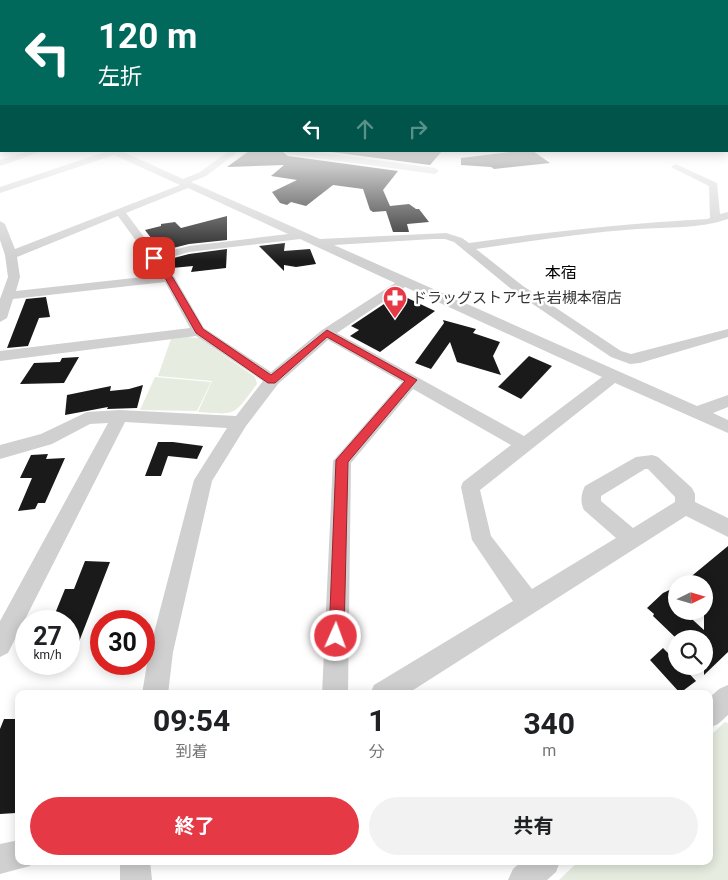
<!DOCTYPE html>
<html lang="ja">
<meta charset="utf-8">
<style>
body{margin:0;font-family:Roboto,"Noto Sans JP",sans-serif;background:#f2f2f2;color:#202124;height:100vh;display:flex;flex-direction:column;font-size:19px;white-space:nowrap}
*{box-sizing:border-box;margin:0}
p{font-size:16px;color:#757577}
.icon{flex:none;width:28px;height:28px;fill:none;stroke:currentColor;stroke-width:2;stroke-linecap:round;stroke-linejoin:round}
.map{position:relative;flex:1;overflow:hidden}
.panel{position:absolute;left:15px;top:690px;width:698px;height:175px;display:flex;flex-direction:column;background:#fff;border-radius:10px;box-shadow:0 2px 12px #0003}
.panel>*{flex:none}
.guide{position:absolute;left:0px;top:0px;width:729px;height:152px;box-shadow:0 2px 12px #0003;background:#00695c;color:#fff;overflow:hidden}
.needle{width:32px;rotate:85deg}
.tools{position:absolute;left:668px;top:575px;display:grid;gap:10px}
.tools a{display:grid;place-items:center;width:45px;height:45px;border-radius:50%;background:#fff;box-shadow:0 2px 12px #0003;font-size:25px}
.speed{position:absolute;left:15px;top:610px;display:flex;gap:10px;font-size:25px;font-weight:700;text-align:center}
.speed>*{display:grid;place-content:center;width:65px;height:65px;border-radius:50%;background:#fff;box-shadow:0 2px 12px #0003;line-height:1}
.speed small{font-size:12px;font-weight:400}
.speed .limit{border:8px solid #d22;background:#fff;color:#111}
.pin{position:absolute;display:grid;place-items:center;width:42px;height:42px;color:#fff;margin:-21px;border-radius:10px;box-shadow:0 2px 8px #0006}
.me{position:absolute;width:55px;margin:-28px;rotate:2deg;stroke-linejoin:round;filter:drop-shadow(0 0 4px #0008)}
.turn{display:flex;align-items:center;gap:18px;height:105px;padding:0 15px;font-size:22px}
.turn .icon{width:65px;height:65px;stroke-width:2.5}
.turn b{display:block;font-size:35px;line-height:42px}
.lanes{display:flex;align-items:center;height:48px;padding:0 15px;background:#0003;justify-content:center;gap:25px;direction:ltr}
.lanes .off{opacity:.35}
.eta{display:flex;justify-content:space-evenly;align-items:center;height:85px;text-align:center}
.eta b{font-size:30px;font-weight:700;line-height:35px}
.button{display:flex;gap:10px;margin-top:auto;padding:10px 15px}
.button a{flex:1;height:58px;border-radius:30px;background:#e63946;color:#fff;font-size:20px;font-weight:700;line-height:58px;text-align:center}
.button a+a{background:#f2f2f2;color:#202124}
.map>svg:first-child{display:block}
</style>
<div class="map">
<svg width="728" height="880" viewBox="0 0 728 880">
<rect width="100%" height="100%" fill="#fff"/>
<g fill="#e6ecdf">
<path d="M187,337L199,338L255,377L257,384C233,416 238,415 198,412L212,381L158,376L171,339Z"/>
<polygon points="155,377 211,382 197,411 140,410"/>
<polygon points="725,722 728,723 728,880 559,880 579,861 709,861 709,737"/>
</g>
<g fill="#1a1a1a">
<polygon points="249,151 282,151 288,156 398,171 383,190 390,206 409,204 416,209 419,209 429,222 407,224 409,232 393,232 386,211 373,212 370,210 363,189 333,185 306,206 291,202 287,205 280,203 272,192 297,180 271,176 284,165 227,167"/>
<polygon points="324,151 442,151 430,165"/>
<polygon points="519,151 533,151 550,163 494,169 491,167 461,165 461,158"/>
<polygon points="227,216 227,240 189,244 161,251 145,230 161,226 161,224 175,222 181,228"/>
<polygon points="285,243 284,251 310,249 316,264 296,267 284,265 284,271 259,246"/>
<polygon points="227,249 226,268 191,272 193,266 172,268 170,259 189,254"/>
<polygon points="399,294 435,311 380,352 350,336 359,330 351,326"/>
<polygon points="46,297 50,317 39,318 28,346 7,348 26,299"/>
<polygon points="443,320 476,329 473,333 500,342 493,356 501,375 457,362 450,342 431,369 415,363 444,323"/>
<polygon points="529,356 552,366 521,399 498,387"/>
<polygon points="79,357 64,383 20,384 34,363 60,362 62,358"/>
<polygon points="143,385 137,408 107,409 108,407 65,415 67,395 111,386 110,391 129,389"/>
<polygon points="158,442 173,442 203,446 197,459 168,456 161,476 145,476"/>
<polygon points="48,454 46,459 65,458 45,503 38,503 35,509 18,511 32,478 20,478 31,455"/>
<polygon points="728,546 728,652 704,675 704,639 677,639 653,616 654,614 647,608 663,593 676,587 676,611 683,611 704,630 704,584 682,584"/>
<polygon points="85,561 110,562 70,665 69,621 52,621 65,589 74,589"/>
<polygon points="663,648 676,661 676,666 682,666 696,681 680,693 650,660"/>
<polygon points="4,719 19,719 19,804 16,813 0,814 0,729"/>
</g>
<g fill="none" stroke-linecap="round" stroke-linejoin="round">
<g fill="#d0d0d0" fill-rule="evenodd">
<polygon points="29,151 43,151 0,166 0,160"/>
<path d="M108,151H121L183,179L200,172L229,151H239L206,176L191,182L320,239L446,233L462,238L469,243C548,232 627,223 707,219L710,218L709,186L671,167L675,164L678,165L717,183L720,214L728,212V219C699,229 668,227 637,229C583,233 530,241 476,249L523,286L621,351L631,354L728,329V337L640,363L630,364L611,357L515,292L454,242L445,239H433L334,245L697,406L728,395V407L713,413L728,420V433L615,383L480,490L491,536L532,589L616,538L584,510C580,502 581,494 585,486L636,457L652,455L658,457L692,488L695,494V502L728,518V537L686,516L407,694H370L374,685L513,601L472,540L461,487L463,482L511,445L413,389L351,463L348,694H322L333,461L402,382L328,340L278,384L246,426L212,481L173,652L168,694H142L149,652L194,480L227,428L125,422L8,653L0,657V621L108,423L90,424L52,444L0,459V445L41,434L87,412L120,410L236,416L263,381L196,336L0,361V351L190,328L165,282L13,299L7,318L0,322V299L8,277L5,255L0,240V221L5,224L15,249L180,185L114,155L0,193V187ZM188,188L288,234L189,246L157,254L126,213ZM118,216L161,275L16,291L20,277L17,257ZM300,239L395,283L322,330L271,372L204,328L175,278L161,260L189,252ZM405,287L602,377L524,436L337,333ZM645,469H648L675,497V502L633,528L601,501V496Z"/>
<polygon points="284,151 308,151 435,168 439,171 435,174 288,154"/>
<polygon points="728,685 728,715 718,724 709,728 709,698 719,689"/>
<polygon points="19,840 19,861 32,861 30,866 0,874 0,844"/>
<polygon points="120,861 150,861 152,880 120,880"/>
<polygon points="522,861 560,861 556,872 547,880 508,880 513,869"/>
</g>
</g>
<linearGradient id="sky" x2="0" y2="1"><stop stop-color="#9ec6ea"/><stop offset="0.53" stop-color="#fff"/><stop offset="1" stop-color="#fff" stop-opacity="0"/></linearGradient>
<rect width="728" height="261" fill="url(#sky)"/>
<polygon fill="#e63946" stroke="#96252e" points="152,257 157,257 173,278 203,329 271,375 327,330 417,380 348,462 344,636 342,641 336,643 331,641 329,636 336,460 405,381 327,337 275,383 268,383 196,333 165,278 151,258"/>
<defs>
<symbol id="pharmacy-pin" viewBox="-11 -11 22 30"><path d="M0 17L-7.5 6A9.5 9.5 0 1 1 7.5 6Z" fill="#e63946" stroke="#fff"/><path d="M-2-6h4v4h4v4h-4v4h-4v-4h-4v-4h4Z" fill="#fff"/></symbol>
</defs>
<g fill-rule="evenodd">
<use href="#pharmacy-pin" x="381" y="284" width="28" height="38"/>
</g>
<g text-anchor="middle" stroke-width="5" stroke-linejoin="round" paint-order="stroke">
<g font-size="15" fill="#333" stroke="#fff" text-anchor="start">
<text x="412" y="303">ドラッグストアセキ岩槻本宿店</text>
</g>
<g font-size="16" fill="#000" stroke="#fff">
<text x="561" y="278">本宿</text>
</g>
</g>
</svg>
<div class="tools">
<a><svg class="needle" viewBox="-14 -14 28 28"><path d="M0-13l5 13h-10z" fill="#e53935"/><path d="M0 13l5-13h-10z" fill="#757577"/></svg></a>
<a><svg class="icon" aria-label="search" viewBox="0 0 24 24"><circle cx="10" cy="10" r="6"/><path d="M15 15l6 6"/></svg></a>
</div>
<div class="speed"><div>27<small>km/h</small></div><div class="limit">30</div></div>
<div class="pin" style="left:154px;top:258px;background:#d93025"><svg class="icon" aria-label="arrive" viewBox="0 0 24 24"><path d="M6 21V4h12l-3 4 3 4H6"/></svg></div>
<svg class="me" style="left:336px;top:636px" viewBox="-20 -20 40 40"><circle r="17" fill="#e63946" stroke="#fff" stroke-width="3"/><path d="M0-11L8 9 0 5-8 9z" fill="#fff"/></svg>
<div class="guide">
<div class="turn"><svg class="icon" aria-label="left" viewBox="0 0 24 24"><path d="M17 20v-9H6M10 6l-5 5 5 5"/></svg><div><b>120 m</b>左折</div></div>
<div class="lanes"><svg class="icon" aria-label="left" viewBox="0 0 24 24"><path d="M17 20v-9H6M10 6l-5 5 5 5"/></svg><svg class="icon off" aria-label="ahead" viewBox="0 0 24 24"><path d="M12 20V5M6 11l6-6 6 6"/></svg><svg class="icon off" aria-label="right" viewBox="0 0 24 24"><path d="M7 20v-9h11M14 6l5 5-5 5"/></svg></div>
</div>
<section class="panel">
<div class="eta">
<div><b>09:54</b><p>到着</p></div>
<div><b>1</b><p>分</p></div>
<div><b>340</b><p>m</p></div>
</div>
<div class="button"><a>終了</a><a>共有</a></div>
</section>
</div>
